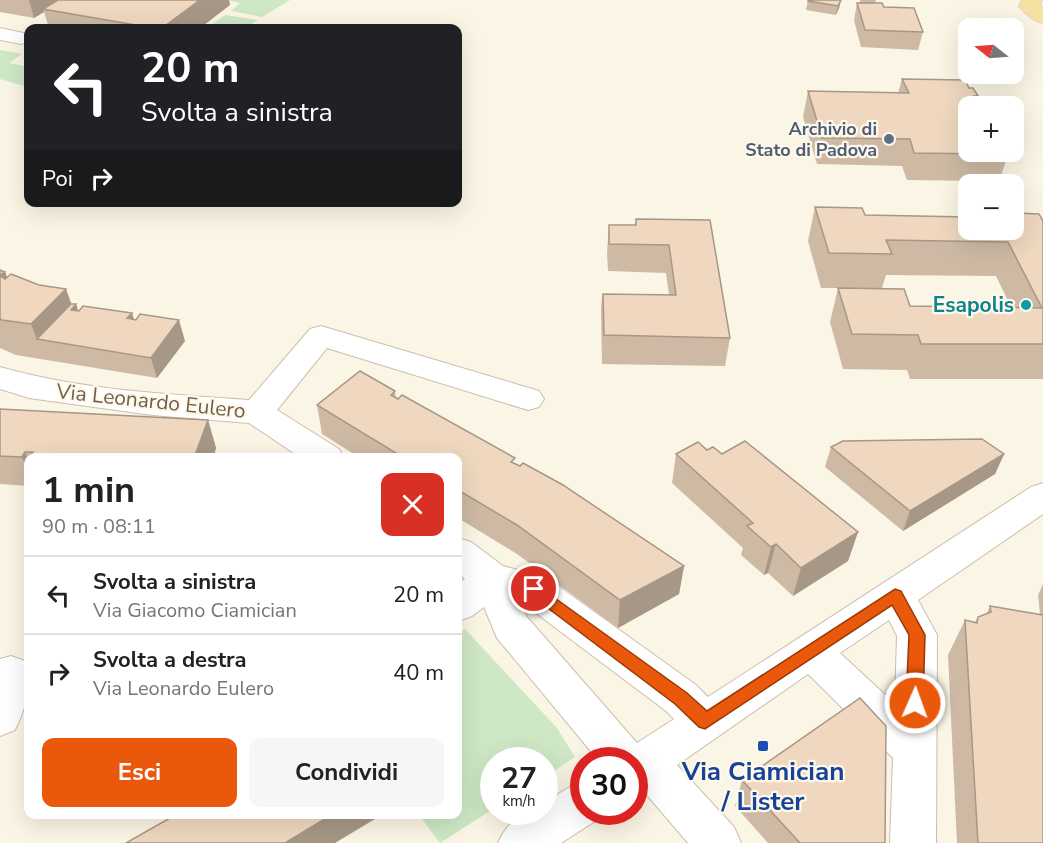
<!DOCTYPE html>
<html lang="it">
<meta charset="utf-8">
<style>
body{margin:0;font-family:"Nunito Sans",sans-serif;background:#f6f6f6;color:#222;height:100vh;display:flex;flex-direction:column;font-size:22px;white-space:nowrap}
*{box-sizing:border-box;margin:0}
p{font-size:20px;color:#767676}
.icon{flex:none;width:33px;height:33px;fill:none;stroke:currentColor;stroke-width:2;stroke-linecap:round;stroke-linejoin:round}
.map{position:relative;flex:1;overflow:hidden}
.details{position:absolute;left:24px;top:453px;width:438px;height:366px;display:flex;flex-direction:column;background:#fff;border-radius:12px;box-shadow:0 6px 24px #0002}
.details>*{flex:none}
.guide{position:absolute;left:24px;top:24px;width:438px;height:183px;border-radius:12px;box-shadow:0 6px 24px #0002;background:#202124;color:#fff;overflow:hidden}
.needle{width:39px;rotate:287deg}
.controls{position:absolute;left:958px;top:18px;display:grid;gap:12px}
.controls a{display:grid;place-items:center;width:66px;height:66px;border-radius:12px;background:#fff;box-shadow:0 6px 24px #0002;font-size:30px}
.speed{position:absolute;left:480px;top:747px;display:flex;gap:12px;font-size:30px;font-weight:700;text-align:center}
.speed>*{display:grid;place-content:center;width:78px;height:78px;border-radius:50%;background:#fff;box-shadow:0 6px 24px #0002;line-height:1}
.speed small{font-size:15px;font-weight:400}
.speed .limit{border:9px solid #d22;background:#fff;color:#111}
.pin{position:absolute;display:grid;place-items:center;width:51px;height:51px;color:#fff;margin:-26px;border:3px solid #fff;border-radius:50%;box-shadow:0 2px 6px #0007}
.me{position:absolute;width:66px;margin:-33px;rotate:2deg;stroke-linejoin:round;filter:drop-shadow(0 0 4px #0008)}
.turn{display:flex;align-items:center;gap:21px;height:126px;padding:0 18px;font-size:27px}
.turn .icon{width:78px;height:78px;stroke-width:2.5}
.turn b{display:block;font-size:42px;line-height:51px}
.then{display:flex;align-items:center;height:57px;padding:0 18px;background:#0003;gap:12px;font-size:22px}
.round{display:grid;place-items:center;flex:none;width:63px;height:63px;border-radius:12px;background:#f6f6f6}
.head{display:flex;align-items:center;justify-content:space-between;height:102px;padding:0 18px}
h1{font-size:36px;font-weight:700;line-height:45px}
.button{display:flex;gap:12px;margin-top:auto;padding:12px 18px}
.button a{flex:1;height:69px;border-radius:12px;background:#ea580c;color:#fff;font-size:24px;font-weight:700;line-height:69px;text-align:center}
.button a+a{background:#f6f6f6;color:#222}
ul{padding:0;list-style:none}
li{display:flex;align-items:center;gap:18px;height:78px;padding:0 18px;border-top:2px solid #e0e0e0}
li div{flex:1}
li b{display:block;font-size:22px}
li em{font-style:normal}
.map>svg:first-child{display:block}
</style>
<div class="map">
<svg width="1043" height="843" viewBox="0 0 1043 843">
<rect width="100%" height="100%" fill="#fbf5e5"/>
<g fill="#cee8c5">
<polygon points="226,0 290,0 262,17 231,11 240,3"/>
<polygon points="225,15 258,20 244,28 207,28"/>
<polygon points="0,50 22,54 9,63 28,67 28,87 0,79"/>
<polygon points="465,629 557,728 575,757 545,777 544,760 494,760 493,809 440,843 419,815 458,814 458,634"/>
</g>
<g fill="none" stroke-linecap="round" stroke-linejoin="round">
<defs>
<g id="minor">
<polygon points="0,28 28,34 28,42 21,44 0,40"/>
<path d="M321,326L539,391L544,399L539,407L528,410L327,348L277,410L339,449L344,458H301L249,423L152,415L29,398L0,389V367C80,390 166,394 249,400L310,329Z"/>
<path d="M1043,483V514L918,600L937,635L936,843H890L893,758L808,674L677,765L734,827L741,843H688L640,787L634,789V760H598L497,638L484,607L472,616L458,621V584L465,579L458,572V538L471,542L503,566L547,578L696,685L708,697L1031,487ZM520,601L666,711L674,719L637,743L527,617ZM889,620L897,636L895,704L840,653Z"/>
<path d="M11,656L25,661C35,681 24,711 15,730L0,736V659Z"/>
<path d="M584,782V812H603L600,818L561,843H498C507,822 521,812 544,812V803L568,788Z"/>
</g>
<path id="major" d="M1022,0H1042L1040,5L1043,7V23C1033,21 1025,14 1019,6Z"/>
</defs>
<use href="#minor" stroke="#ccbeac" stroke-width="2"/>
<use href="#major" stroke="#dad5d0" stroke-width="2"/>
<use href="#minor" fill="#fff" fill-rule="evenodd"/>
<use href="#major" fill="#f6e1a2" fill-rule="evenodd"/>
</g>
<g fill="#cebaa4" fill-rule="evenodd">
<polygon points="0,0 229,0 230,5 200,28 49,28 44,12 34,18 0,12"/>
<polygon points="808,0 841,0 839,8 836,15 806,10"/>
<polygon points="860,0 876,0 875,3 884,7 923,32 918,50 861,47 854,20 857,3 860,3"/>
<polygon points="902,79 969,88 978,96 969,152 1006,152 1005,154 1007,158 998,184 980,184 979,181 907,180 902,166 817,164 803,117 808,91 898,93"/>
<path d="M815,207L865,215L1043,221V379H910L907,370L843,369L830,322L838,288H821L808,241ZM886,275L996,276L1011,307L910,306L882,288Z"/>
<polygon points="636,219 710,220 730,338 725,366 602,364 601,308 602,297 669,295 666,273 608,271 607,253 609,225 635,225"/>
<polygon points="0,270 5,272 7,277 71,304 76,304 78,311 132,313 134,320 185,341 157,378 16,355 0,348"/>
<polygon points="395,391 396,398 515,464 684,566 679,594 618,628 517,554 458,518 458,458 360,458 322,434 317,405"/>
<polygon points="0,409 208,420 216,448 213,458 28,458 28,486 0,484"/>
<polygon points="831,447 1004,454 995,474 903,531 825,467"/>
<polygon points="707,450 722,454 858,532 848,561 793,596 768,573 764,575 741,555 743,548 672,483 676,454"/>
<polygon points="1043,584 1043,843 957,843 948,655 965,620 975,622 978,617 987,613 990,606 1040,614 1038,595"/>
<polygon points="742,780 885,843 768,843 735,806"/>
</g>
<g fill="#a79786">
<polygon points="29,0 63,0 43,9 44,12 34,18"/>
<polygon points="200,0 229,0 230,5 200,28 162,28"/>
<polygon points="841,0 839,8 836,15 838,6"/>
<polygon points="5,272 18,306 0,279 0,275"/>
<polygon points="66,289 73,308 76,304 83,325 37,339 31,324"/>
<polygon points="132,313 138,333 127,318"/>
<polygon points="179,320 185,341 157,378 151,358"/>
<polygon points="208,420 216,448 213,458 194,458"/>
<polygon points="25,452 28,460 28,472 22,457"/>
<polygon points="1004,454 995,474 903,531 910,511"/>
<polygon points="858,532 848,561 793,596 801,568"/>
<polygon points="776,544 768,573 764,575 771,547"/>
<polygon points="684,566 679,594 618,628 620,600"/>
<polygon points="333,814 380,814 380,816 335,843 285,843"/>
</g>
<g fill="#efd8bf" stroke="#a79786" stroke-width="1.5">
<polygon points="58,0 200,0 162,28 153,28 43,9"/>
<polygon points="808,0 841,0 838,6 808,1"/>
<polygon points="857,3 882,3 884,7 914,8 923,32 865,30"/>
<polygon points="902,79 965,80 969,88 973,88 978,96 974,96 979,104 982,104 984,106 969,106 969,152 1004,152 1007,158 989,157 988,154 914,153 910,139 822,138 808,91 909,93"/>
<polygon points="815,207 862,208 865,215 969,217 969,230 1014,230 1014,213 1039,214 1043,221 1043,344 921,344 918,335 852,334 838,288 904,289 910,306 1042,308 1008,242 886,240 892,254 829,253"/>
<polygon points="636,219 710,220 730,338 604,335 603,294 676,295 669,245 609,244 609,225 636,225"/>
<polygon points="0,270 5,272 0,275"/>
<polygon points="11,274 39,285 66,289 31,324 2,320 0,319 0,276 5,279"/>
<polygon points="71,304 76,304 71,310 79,311 83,306 132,313 127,318 136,320 140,314 179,320 151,358 37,339"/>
<polygon points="360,371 395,391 391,395 398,399 402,395 515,458 511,462 520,466 523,463 563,485 684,566 620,600 517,525 458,490 458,458 404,458 317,405"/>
<polygon points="0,409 208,420 194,458 33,458 30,457 33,452 25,452 22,457 0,456"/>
<polygon points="982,439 1004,454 910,511 831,447 843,441"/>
<polygon points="745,441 858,532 801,568 776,544 771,547 747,526 753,523 676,454 698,442 707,450 713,447 722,454"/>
<polygon points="990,606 1043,615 1043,843 978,843 965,620 977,623 978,617 991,612"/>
<polygon points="860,698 886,726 885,843 800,843 742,780"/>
<polygon points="177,814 333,814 285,843 126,843"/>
</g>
<polygon fill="#ea580c" stroke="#983908" stroke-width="1.5" points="534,583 687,693 707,711 895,589 901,591 925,635 923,703 921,709 915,711 909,709 906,703 909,635 892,605 705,729 699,727 675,704 528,593 526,589 528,584"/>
<circle fill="#5c6f8a" stroke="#fef9eb" stroke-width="2" cx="889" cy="139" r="6"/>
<circle fill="#0f9aa8" stroke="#fef9eb" stroke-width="2" cx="1026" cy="305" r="6"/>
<rect fill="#1a4fb4" stroke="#fef9eb" stroke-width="2" x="757" y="740" width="12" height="12" rx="3"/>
<g text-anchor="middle" stroke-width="4.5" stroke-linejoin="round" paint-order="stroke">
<g font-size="18" font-weight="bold" fill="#4e5e75" stroke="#fef9eb" text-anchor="end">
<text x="877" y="135">Archivio di<tspan x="877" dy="21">Stato di Padova</tspan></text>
</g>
<g font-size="21" font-weight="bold" fill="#0d838f" stroke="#fef9eb" text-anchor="end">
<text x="1014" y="312">Esapolis</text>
</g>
<g font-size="21" fill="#725f4c" stroke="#fef9eb">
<text transform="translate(151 401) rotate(6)" y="7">Via Leonardo Eulero</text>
</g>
<g font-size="26" font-weight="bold" fill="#164399" stroke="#fef9eb">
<text x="763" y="780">Via Ciamician<tspan x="763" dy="30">/ Lister</tspan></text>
</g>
</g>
</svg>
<div class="controls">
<a><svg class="needle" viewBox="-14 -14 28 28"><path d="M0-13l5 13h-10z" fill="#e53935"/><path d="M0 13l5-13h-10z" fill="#767676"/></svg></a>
<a>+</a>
<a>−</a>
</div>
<div class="speed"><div>27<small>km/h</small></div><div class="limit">30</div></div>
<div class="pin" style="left:534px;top:589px;background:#d93025"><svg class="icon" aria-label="arrive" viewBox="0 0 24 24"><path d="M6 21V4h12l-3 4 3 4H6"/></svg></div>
<svg class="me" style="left:915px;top:703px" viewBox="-20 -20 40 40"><circle r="17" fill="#ea580c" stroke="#fff" stroke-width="3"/><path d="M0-11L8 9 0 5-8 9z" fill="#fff"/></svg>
<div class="guide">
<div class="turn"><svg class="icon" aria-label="left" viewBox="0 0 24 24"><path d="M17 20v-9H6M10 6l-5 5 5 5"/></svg><div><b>20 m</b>Svolta a sinistra</div></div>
<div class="then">Poi<svg class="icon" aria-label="right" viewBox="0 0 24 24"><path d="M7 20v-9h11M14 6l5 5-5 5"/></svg></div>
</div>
<section class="details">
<div class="head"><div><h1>1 min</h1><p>90 m · 08:11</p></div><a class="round" style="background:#d93025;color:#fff"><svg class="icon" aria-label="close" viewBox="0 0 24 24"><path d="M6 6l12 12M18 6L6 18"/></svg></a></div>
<ul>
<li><svg class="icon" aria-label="left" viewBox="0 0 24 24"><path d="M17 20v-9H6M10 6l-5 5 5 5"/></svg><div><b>Svolta a sinistra</b><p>Via Giacomo Ciamician</p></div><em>20 m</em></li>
<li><svg class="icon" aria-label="right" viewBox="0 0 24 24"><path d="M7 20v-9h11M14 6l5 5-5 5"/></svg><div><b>Svolta a destra</b><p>Via Leonardo Eulero</p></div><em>40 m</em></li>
</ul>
<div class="button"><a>Esci</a><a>Condividi</a></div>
</section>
</div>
